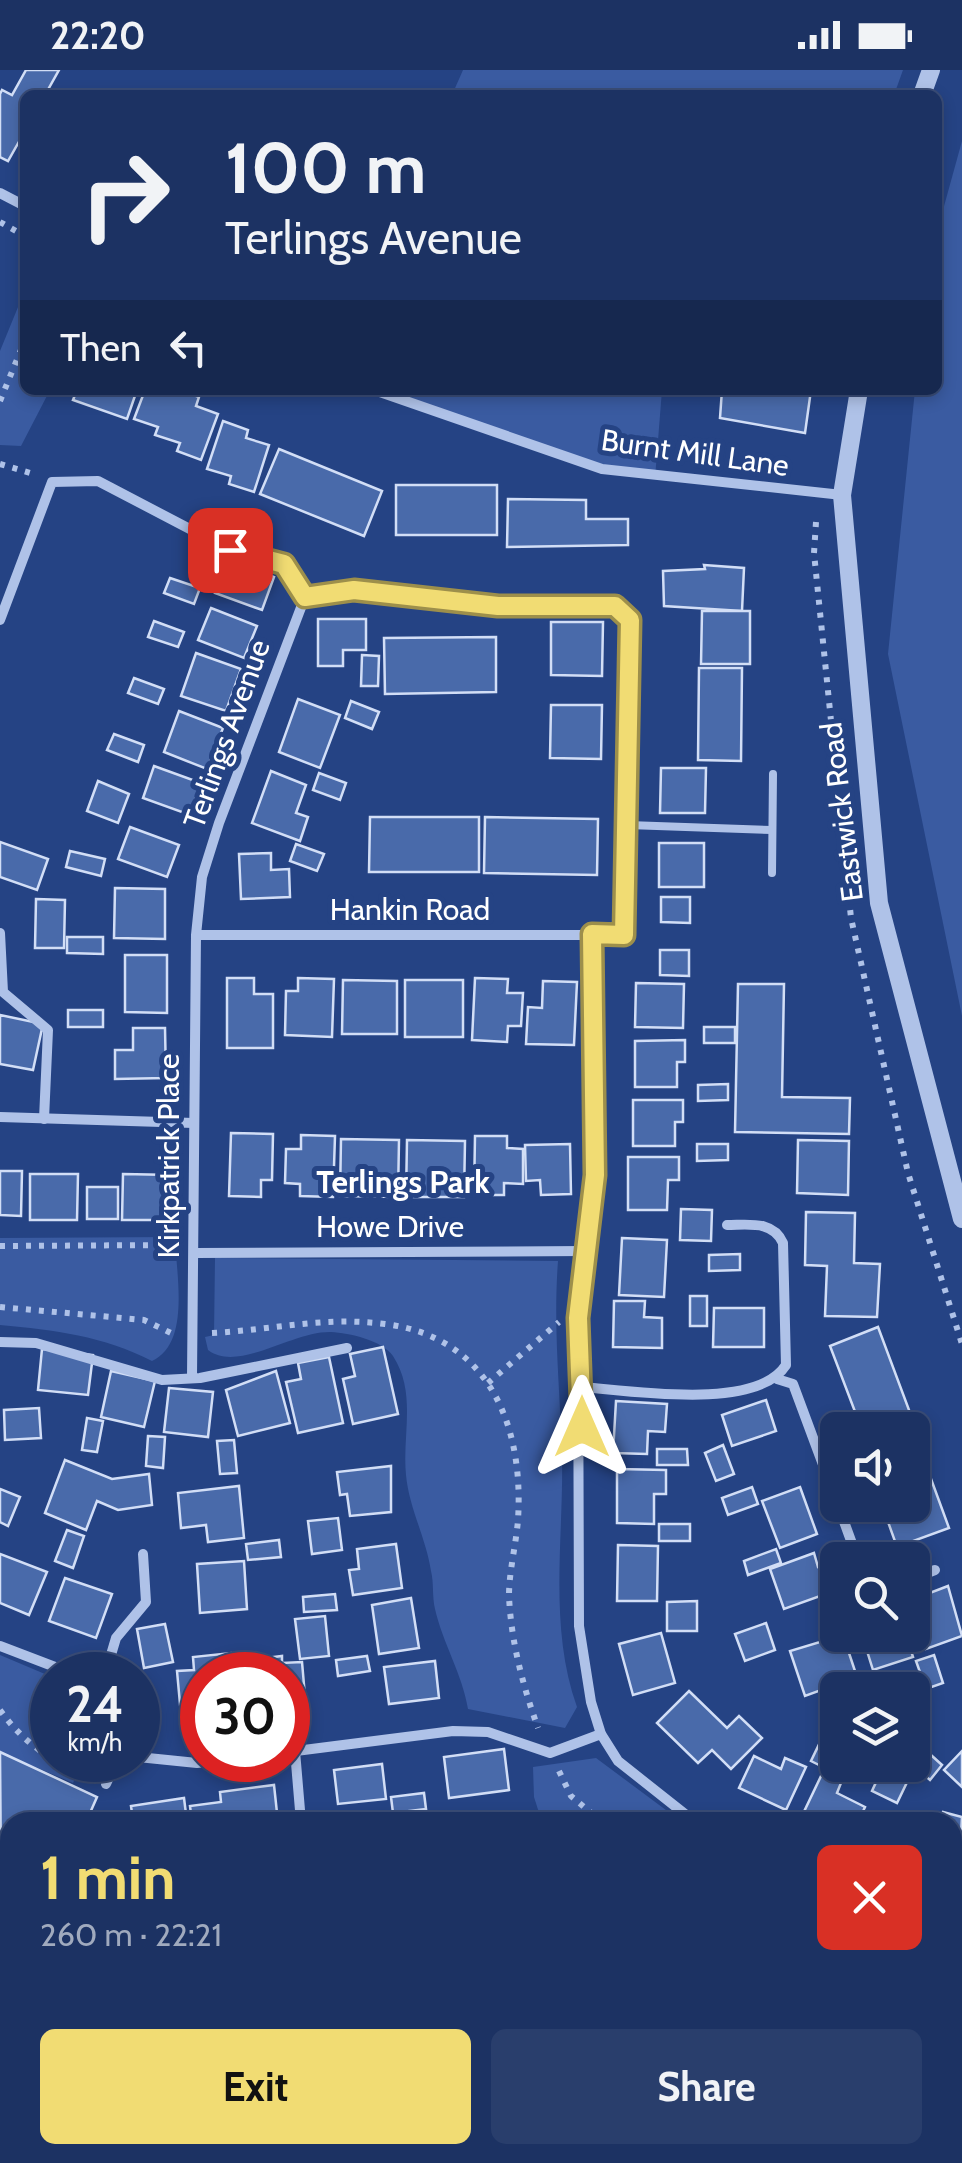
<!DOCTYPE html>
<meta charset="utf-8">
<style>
body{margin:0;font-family:Cabin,sans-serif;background:#293e6c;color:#f1f3f6;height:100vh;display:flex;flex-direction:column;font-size:38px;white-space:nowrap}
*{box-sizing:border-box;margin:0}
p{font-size:32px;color:#a0aabe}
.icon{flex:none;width:55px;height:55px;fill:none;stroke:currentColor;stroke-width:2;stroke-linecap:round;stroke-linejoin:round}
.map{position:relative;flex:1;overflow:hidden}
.drawer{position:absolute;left:0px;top:1742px;width:962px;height:352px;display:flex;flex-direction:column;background:#1c3263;border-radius:30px 30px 0 0;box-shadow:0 5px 15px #0003,0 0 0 2px #3a4d78}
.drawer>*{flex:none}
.hud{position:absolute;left:20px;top:20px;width:922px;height:305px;border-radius:15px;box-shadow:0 5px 15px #0003,0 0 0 2px #3a4d78;background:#1c3263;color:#f1f3f6;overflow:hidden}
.buttons{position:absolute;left:820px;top:1342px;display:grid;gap:20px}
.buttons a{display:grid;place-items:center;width:110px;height:110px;border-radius:15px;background:#1c3263;box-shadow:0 5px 15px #0003,0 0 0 2px #3a4d78;font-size:50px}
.speed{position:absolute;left:30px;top:1582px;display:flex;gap:20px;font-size:50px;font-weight:700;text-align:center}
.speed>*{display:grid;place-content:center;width:130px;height:130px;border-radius:50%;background:#1c3263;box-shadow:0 5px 15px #0003,0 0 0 2px #3a4d78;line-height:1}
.speed small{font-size:25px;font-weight:400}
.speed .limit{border:15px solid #d22;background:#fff;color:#111}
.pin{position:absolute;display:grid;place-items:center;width:85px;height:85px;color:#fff;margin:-42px;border-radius:20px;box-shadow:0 5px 15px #0006}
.me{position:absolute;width:110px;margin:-55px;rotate:0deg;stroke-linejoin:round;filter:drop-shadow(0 0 8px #0008)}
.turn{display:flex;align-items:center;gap:35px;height:210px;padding:0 40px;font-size:45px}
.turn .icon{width:130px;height:130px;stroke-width:2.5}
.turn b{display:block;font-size:70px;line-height:85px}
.then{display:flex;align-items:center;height:95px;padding:0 40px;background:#0003;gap:20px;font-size:38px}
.round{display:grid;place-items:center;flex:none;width:105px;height:105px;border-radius:15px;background:#293e6c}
.summary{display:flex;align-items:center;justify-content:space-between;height:170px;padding:0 40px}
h1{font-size:60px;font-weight:700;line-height:75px;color:#f1dc73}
.cta{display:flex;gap:20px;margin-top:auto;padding:20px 40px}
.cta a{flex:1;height:115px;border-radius:15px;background:#f1dc73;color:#111;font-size:40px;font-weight:700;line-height:115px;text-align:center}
.cta a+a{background:#293e6c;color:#f1f3f6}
.status{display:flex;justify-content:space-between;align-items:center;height:70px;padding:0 50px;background:#1c3263;direction:ltr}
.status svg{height:28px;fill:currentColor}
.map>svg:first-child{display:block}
</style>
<div class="status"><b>22:20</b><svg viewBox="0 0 49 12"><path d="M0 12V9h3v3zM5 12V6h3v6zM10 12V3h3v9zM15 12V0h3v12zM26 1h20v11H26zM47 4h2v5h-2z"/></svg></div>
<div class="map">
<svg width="962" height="2093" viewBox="0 0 962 2093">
<rect width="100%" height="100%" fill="#254384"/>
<g fill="#3a5ba1">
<polygon points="463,0 903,0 894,25 452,25"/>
<polygon points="962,71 962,946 888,584 915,320 938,320 938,158"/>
<polygon points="25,220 25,320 50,320 21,376 0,375 0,281"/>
<polygon points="374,320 662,320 655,408 602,399"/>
<path d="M175,1167C176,1204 191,1273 152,1291C103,1266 55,1260 0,1255V1168Z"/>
<path d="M215,1188L558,1191C553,1258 560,1318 562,1384C564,1467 548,1556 577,1637L565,1658L468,1639C462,1603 443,1574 435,1539C432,1526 434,1513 431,1501C426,1468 409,1438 406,1405C402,1365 417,1323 393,1286C382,1270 349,1263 331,1262C292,1261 238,1303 208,1280L205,1267L214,1265Z"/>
<polygon points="0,1585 52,1607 52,1690 83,1690 73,1713 0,1682"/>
<polygon points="596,1688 682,1752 542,1752 534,1727 533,1697"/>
<polygon points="962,1959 962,2093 0,2093 0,2014 10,2017 10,2085 952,2085 953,1962"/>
</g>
<polygon fill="#405686" stroke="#a3bbe8" stroke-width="2.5" points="953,1857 962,1858 962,1959 953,1962"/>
<g fill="#496aaa" stroke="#d2def6" stroke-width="2.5">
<polygon points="26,0 59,0 45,25 25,25 25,61 8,91 0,87 0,24 2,20 12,25"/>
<polygon points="77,320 137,320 127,349 73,330"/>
<polygon points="145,320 180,320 199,327 196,336 218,344 201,390 177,381 180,373 155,365 158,357 134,349"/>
<polygon points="722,320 811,320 805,363 720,348"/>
<polygon points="223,351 248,360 246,368 269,375 254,422 229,414 231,406 207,399"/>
<polygon points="279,379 382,421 364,466 260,424"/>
<rect x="396" y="415" width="101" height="50"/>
<polygon points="508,429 586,430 586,449 628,449 628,475 507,477"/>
<polygon points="227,490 274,507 262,540 215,523"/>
<polygon points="704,495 744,498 742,541 664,536 663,501 705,499"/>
<polygon points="170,508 200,518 194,534 164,523"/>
<polygon points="211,538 257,556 244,588 198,570"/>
<polygon points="702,541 750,541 750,594 701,594"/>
<polygon points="318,549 366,549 366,580 343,580 343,596 318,596"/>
<polygon points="154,551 184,562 178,577 148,567"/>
<polygon points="551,552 603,552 602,606 551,605"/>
<polygon points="496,567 496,622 385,624 384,568"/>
<polygon points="196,583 241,599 226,641 181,626"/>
<polygon points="362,585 379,586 378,616 361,616"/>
<polygon points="699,598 742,598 741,691 698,690"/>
<polygon points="134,608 164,619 158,634 128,623"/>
<polygon points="298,629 340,645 320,698 279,682"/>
<polygon points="351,631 379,642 372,659 345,648"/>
<polygon points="551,635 602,635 601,689 550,688"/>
<polygon points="179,641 223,658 207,699 164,682"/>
<polygon points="114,664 144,675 138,692 107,680"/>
<polygon points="154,696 201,713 190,745 143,728"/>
<polygon points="661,698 706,698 705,743 660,743"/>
<polygon points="271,701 306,715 296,743 308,747 300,771 252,753"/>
<polygon points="319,703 346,713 340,730 313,720"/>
<polygon points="98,711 129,724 118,753 87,741"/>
<polygon points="370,747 479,747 479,802 369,802"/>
<polygon points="485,747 598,749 597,805 484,803"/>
<polygon points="130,757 179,775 167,807 118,789"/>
<polygon points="0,772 48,789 37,820 0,807"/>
<rect x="659" y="773" width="45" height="44"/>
<polygon points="296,774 324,784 317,801 290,791"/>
<polygon points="70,781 105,789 101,806 66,797"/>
<polygon points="271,783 271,800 289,799 290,827 241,829 239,784"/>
<polygon points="115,818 165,819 165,869 114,868"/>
<polygon points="661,827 690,827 690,853 661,852"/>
<polygon points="36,829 65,830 64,878 35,878"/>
<polygon points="67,867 103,867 103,884 67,883"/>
<polygon points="660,880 689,880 689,906 660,905"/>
<polygon points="125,885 167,885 167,943 125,942"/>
<polygon points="227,908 254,908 254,924 273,924 273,978 227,978"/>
<polygon points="298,908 334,909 332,967 285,965 286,921 298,921"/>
<polygon points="475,908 508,909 507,923 523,923 521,956 508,956 507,972 472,970"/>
<polygon points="343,910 397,911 397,964 342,964"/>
<rect x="405" y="910" width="58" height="57"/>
<polygon points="543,911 577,912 574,975 526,974 528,937 542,938"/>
<polygon points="636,913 684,914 683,958 635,957"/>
<polygon points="738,914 784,914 782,1027 850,1028 849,1064 735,1062"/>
<rect x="68" y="940" width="35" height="17"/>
<polygon points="0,945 43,954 33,1000 0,994"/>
<rect x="704" y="957" width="31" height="16"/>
<polygon points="133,958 165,958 166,1008 115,1009 115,980 133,980"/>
<polygon points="685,970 685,992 677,992 677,1017 635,1017 635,971"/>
<polygon points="728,1014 728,1030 698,1031 698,1015"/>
<polygon points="633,1030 683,1030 683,1052 675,1052 675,1076 633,1076"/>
<polygon points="231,1063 273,1064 272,1110 261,1110 261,1127 229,1126"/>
<polygon points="301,1065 335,1066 333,1127 300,1126 300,1114 285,1113 286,1079 301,1079"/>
<polygon points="475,1066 507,1066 507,1078 523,1079 523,1114 504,1113 504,1125 474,1125"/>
<polygon points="341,1069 399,1070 398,1127 340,1126"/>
<polygon points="407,1070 465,1071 464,1127 406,1127"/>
<polygon points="798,1070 849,1071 848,1125 797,1123"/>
<polygon points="570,1074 571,1124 541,1125 540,1110 526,1111 525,1075"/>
<polygon points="697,1074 728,1074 728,1090 697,1091"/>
<polygon points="628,1087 679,1087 679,1110 668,1110 667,1140 628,1140"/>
<polygon points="0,1101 22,1101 21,1146 0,1145"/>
<polygon points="30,1104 78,1104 77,1150 30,1150"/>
<polygon points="123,1104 173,1105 173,1150 122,1150"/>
<rect x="87" y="1117" width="31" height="32"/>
<polygon points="681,1139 712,1140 711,1171 680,1170"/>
<polygon points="806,1142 855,1143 854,1193 880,1194 877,1247 825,1246 827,1196 805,1195"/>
<polygon points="622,1168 667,1170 664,1227 619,1225"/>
<polygon points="740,1184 740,1200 709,1201 709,1185"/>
<rect x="690" y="1226" width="17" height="30"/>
<polygon points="614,1231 645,1231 644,1247 662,1248 662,1278 613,1277"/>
<polygon points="714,1238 764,1238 764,1277 713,1277"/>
<polygon points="878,1257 912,1348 881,1360 862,1360 830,1276"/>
<polygon points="383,1277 398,1344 353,1354 343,1309 355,1306 350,1284"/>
<polygon points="42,1279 93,1285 88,1325 38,1320"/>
<polygon points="329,1287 343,1353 298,1363 286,1312 301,1309 298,1293"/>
<polygon points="111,1301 155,1311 144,1357 101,1347"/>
<polygon points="276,1301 290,1353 238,1366 226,1320"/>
<polygon points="169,1318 213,1322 208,1367 164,1362"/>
<polygon points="766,1330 776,1361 732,1376 722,1345"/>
<polygon points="616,1331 667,1334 665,1362 648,1361 647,1384 613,1383"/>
<polygon points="39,1338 41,1368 5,1370 4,1340"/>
<polygon points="87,1348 103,1351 97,1382 82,1380"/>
<polygon points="912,1357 949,1458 897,1477 882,1435 912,1435 912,1360 904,1360"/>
<polygon points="148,1366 165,1367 163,1398 146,1396"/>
<polygon points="234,1370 237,1403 220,1404 217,1371"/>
<polygon points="723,1375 734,1404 716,1411 705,1383"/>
<polygon points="657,1379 687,1379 688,1395 657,1395"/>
<polygon points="65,1390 112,1409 149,1404 152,1435 118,1440 97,1431 86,1460 45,1443"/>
<polygon points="391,1396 391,1442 350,1446 347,1424 340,1425 337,1402"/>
<polygon points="617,1399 666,1400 666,1424 654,1424 654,1454 617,1453"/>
<polygon points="239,1416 244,1468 208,1472 206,1455 181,1458 178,1423"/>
<polygon points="752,1417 758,1434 728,1445 722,1428"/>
<polygon points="800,1417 817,1464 780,1478 762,1431"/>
<polygon points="0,1419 20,1427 8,1456 0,1452"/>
<polygon points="338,1448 342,1480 312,1484 308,1451"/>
<rect x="659" y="1454" width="31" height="17"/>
<polygon points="67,1460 84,1466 73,1498 55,1491"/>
<polygon points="279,1470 281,1487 248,1490 246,1474"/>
<polygon points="396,1474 402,1518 353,1525 349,1500 359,1499 357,1479"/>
<polygon points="618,1475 658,1476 657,1531 617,1531"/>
<polygon points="776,1479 781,1493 748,1505 744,1491"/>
<polygon points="814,1483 818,1497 828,1494 837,1520 784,1539 770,1499"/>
<polygon points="0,1484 47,1502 29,1545 0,1533"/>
<polygon points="244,1491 247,1539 200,1543 197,1494"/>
<polygon points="65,1508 112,1524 96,1568 49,1551"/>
<polygon points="948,1516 962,1566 926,1579 912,1537 929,1531 927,1524"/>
<polygon points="335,1524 337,1540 304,1542 303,1527"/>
<polygon points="411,1528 419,1578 379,1584 372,1535"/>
<polygon points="697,1531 697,1561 667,1561 667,1532"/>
<polygon points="325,1546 329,1586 300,1589 295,1549"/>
<polygon points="766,1553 775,1580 745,1591 735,1564"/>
<polygon points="165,1554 173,1592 144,1598 137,1559"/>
<polygon points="661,1563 675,1613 633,1625 619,1574"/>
<polygon points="843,1565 857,1607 805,1626 790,1581"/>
<polygon points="862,1565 906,1565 913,1587 873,1600"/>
<polygon points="231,1583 234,1605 202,1605 202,1642 181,1645 177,1601 194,1600 193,1587"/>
<polygon points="934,1585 943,1613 926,1619 916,1591"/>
<polygon points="282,1586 282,1593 302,1592 306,1638 288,1640 288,1605 243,1605 241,1591"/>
<polygon points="367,1586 370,1601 338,1606 336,1590"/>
<polygon points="435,1591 439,1628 389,1634 384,1597"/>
<polygon points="882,1605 887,1620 867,1620 864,1612"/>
<polygon points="689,1621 727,1658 739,1646 762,1668 731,1699 712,1680 698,1693 657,1653"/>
<polygon points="824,1664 838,1671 838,1688 829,1700 811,1691"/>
<polygon points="921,1676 942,1695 930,1710 912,1694 912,1685"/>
<polygon points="504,1679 509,1720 449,1728 444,1687"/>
<polygon points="962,1681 962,1717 944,1700"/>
<polygon points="0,1682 97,1727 86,1752 10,1752 10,1783 1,1805"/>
<polygon points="754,1686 781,1699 785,1688 806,1697 786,1740 739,1718"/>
<polygon points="382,1694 386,1729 338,1734 334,1700"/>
<polygon points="884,1695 911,1704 897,1733 872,1721"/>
<polygon points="822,1704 841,1713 837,1723 865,1737 858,1752 801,1748"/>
<polygon points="274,1715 278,1752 192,1752 190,1736 221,1732 220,1722"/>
<polygon points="424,1723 426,1739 393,1743 391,1727"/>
<polygon points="184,1728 187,1752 116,1752 133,1750 131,1736"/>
<polygon points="387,1742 389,1752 340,1752 340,1750"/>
<polygon points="454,1742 455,1752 436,1752 435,1744"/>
<polygon points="943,1742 962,1747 959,1799 952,1797 952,1752 940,1752"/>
<polygon points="0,1814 7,1873 0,1874"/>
<polygon points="7,1917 10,1917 10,1974 0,1975 0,1929 8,1928"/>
</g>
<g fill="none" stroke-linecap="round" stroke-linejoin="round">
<g stroke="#afc2e8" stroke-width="6" stroke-dasharray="5 8" stroke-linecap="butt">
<polyline points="0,152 25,166"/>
<polyline points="0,331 25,270"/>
<polyline points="0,394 37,405"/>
<polyline points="816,452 814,483 851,848 908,1103 962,1274"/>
<polyline points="0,1176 174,1175"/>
<polyline points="0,1237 144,1250 175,1265"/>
<path d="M212,1263C273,1260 323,1246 385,1254C490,1267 524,1357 518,1450C516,1475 509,1501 509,1526C511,1572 523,1616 538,1658"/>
<polyline points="488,1313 559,1252"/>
<path d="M0,1640C25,1675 52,1691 91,1708"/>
<polyline points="559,1701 571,1726 602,1752"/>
<polyline points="952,2018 962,2015"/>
<polyline points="727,2093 765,2093"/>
<polyline points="851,2093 863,2085"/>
</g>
<g stroke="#afc2e8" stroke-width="8">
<polyline points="628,755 772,760"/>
<polyline points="772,803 773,704"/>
</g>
<g stroke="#afc2e8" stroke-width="10">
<polyline points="0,123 25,136"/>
<polyline points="374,320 602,399 842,425"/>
<polyline points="0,550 52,412 98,411 230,480 284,494 305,527"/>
<polyline points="0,863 3,922 48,960 44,1049"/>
<polyline points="592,864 595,1105 578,1248 579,1556 591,1632 601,1664 618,1691 695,1752"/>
<polyline points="0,1047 194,1053"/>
<polyline points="194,1183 586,1181"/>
<polyline points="0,1272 36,1273 162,1310 200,1308 347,1278"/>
<polyline points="192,1308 196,865 202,807 219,753 305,527 354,520 498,535 615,536 629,550 624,865 196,865"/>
<polyline points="777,1309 793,1314 838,1435"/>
<path d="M582,1317C633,1321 757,1341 786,1295L783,1173C773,1150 748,1155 727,1155"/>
<polyline points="838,1435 858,1490"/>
<polyline points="912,1509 935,1500"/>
<polyline points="834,1541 838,1539"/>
<polyline points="0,1576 76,1605"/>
<polyline points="105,1605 116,1568 146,1532 143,1484"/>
<polyline points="295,1681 301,1752"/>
<polyline points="288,1682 453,1661 488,1662 550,1683 601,1664"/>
<polyline points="138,1687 197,1693 222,1690"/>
<polyline points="106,1714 117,1690"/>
<polyline points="952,1836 962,1837"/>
</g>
<g stroke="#afc2e8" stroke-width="18">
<polyline points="922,25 931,0"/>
<polyline points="859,320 842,425 879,833 962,1149"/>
</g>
</g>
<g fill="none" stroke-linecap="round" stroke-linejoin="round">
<defs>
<polyline id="route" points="230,480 284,494 305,527 354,520 498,536 615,536 630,550 624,865 592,864 595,1105 578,1248 582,1357"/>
</defs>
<use href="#route" stroke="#9d8f4b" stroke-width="25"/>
<use href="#route" stroke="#f1dc73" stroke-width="18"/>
</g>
<g text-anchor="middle" stroke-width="10" stroke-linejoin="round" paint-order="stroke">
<g font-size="30" fill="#fff" stroke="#254384">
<text transform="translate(695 383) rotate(8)" y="10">Burnt Mill Lane</text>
<text transform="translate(227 664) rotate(-70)" y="10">Terlings Avenue</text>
<text transform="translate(842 742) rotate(-97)" y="10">Eastwick Road</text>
<text x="410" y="850">Hankin Road</text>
<text transform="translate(169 1086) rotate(-90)" y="10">Kirkpatrick Place</text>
<text x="390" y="1167">Howe Drive</text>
</g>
<g font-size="32" font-weight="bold" fill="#fff" stroke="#254384">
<text x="403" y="1123">Terlings Park</text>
</g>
</g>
</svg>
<div class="buttons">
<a><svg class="icon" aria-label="sound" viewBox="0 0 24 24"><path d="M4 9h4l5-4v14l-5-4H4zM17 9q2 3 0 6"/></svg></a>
<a><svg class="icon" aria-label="search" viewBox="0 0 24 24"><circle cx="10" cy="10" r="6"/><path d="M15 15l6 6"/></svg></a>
<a><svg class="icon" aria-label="layers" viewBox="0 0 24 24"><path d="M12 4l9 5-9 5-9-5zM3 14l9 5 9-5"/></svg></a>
</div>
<div class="speed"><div>24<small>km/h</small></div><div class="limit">30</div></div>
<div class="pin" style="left:230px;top:480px;background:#d93025"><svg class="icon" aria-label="arrive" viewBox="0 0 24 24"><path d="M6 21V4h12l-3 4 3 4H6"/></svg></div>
<svg class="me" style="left:582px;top:1357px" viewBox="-20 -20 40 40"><path d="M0-17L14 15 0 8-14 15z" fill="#f1dc73" stroke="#fff" stroke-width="4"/></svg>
<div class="hud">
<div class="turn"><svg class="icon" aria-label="right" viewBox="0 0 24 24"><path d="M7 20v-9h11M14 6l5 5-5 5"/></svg><div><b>100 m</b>Terlings Avenue</div></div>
<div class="then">Then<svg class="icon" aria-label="left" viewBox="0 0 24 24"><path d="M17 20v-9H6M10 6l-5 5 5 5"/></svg></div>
</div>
<section class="drawer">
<div class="summary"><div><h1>1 min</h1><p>260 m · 22:21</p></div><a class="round" style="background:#d93025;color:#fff"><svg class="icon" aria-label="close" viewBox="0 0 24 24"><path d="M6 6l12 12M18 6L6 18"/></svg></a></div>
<div class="cta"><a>Exit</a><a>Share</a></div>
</section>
</div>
